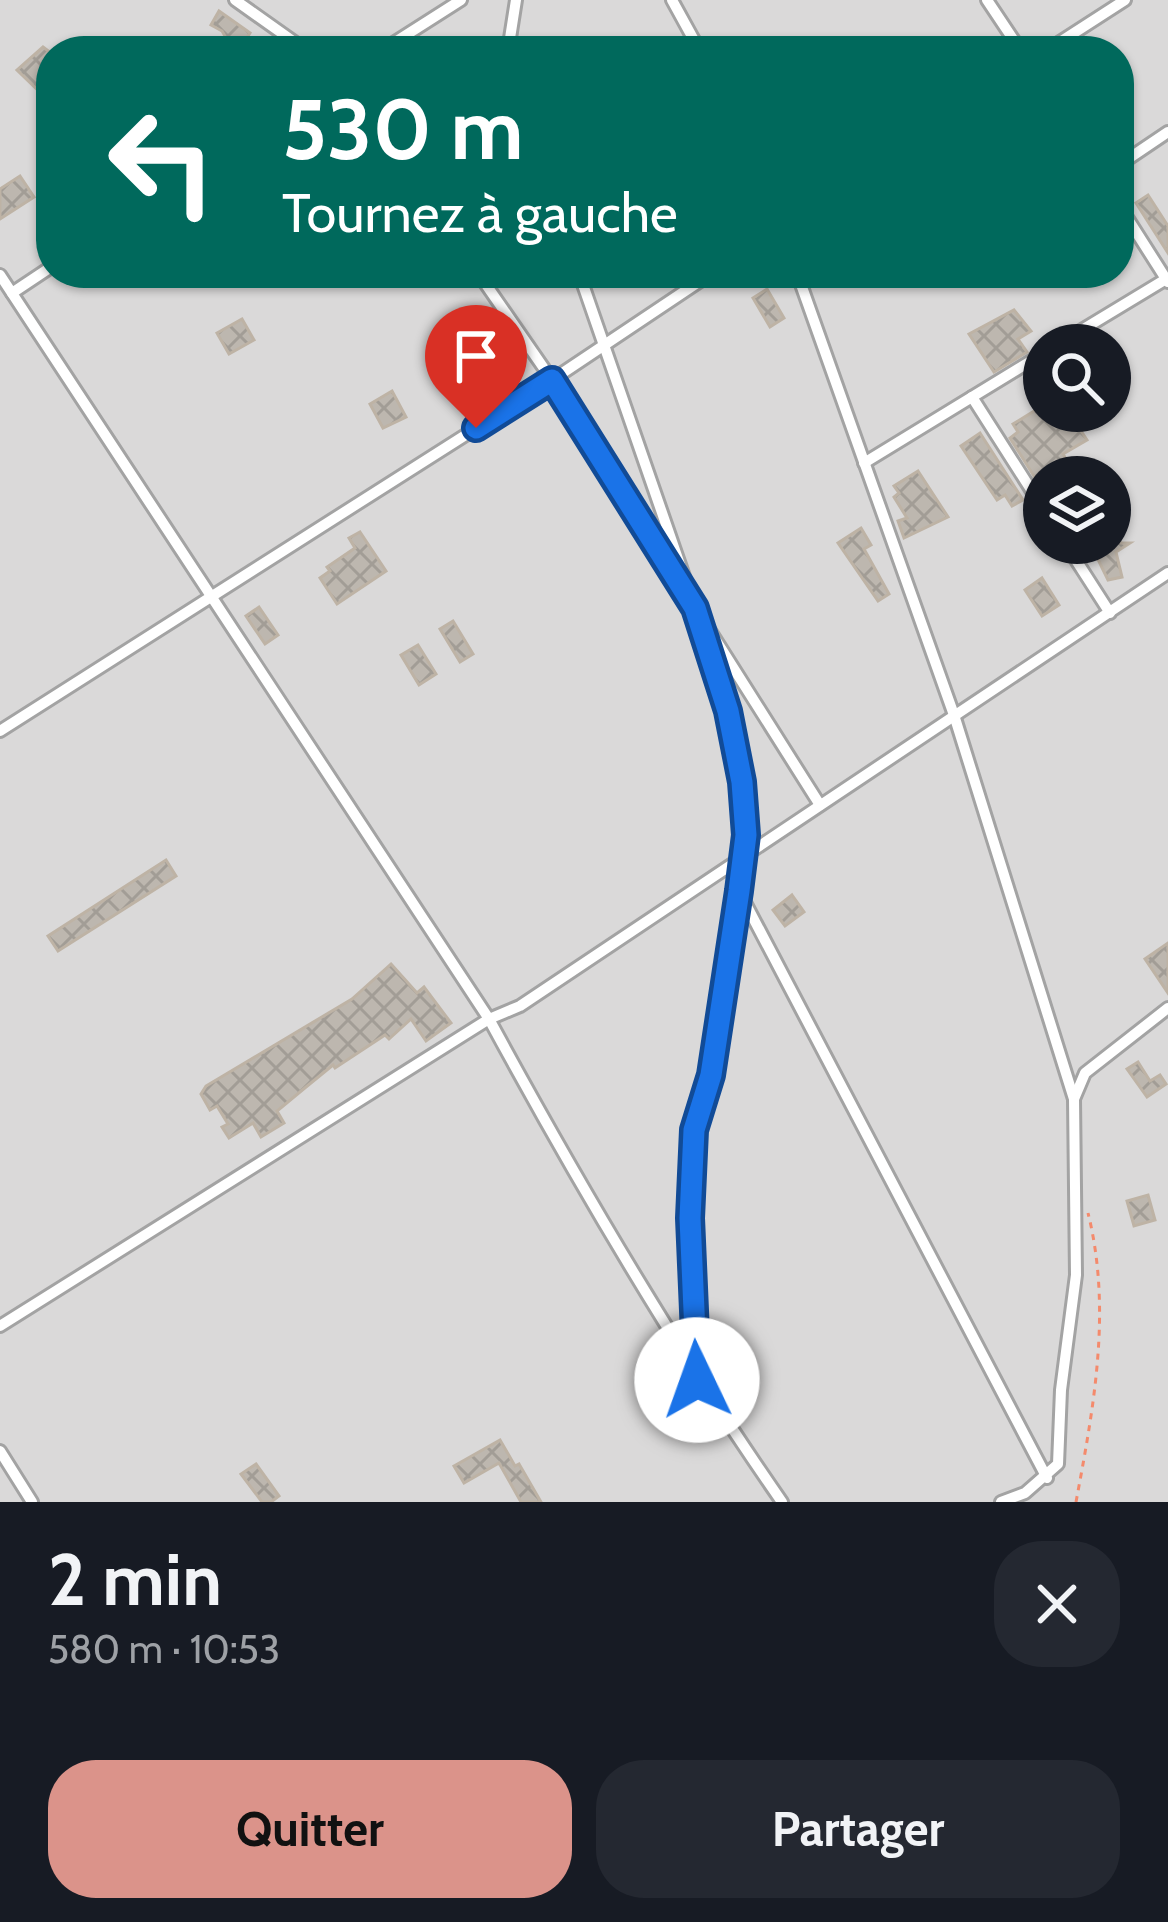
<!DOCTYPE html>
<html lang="fr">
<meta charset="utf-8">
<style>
body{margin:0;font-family:Cabin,sans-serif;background:#242831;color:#f1f3f6;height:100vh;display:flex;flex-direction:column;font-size:45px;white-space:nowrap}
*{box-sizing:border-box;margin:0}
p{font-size:39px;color:#9ea1a6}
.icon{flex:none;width:66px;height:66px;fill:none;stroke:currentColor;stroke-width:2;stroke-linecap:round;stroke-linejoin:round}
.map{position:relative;height:1502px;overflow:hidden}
.drawer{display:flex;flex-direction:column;background:#171b24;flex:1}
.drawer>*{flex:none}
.hud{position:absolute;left:36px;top:36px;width:1098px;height:252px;border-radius:48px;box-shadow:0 3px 9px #0004;background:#00695c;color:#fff;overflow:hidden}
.controls{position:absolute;left:1023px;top:324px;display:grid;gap:24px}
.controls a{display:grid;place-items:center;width:108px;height:108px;border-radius:50%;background:#171b24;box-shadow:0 3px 9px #0004;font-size:60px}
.pin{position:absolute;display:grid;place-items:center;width:102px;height:102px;color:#fff;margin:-123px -51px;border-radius:50% 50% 50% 0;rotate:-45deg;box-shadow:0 0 12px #0007}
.pin .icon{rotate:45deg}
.me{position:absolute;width:132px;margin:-66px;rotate:357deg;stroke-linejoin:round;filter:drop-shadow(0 0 9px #0008)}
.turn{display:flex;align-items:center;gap:42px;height:252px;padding:0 48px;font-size:54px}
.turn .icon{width:156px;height:156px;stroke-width:2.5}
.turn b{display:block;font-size:84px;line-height:102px}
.round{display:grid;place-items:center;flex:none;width:126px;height:126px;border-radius:48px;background:#242831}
.head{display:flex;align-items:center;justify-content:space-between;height:204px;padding:0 48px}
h1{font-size:72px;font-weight:700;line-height:90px}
.primary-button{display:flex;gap:24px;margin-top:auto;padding:24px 48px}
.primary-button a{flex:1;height:138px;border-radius:48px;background:#db938a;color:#111;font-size:48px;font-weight:700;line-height:138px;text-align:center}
.primary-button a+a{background:#242831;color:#f1f3f6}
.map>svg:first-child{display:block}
</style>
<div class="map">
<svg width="1168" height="1502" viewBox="0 0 1168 1502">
<defs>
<pattern id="building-cross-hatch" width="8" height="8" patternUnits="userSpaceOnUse" patternTransform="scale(3)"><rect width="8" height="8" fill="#bdb7af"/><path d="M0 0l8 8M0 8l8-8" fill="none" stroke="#a29d96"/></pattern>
</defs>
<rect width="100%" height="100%" fill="#edebe2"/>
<path fill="#dad9d9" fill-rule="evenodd" d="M0,0H1168V1502H0ZM51,51H1119V273H51ZM1044,345H1110V411H1044ZM1044,477H1110V543H1044Z"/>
<g fill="url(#building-cross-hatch)" stroke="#beb3a5" stroke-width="3">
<polygon points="219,11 250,33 244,42 232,48 222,31 211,25"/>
<polygon points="43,47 51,53 51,103 17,70"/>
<polygon points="20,176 34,197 0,219 0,189"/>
<polygon points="1148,195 1168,226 1168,253 1136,203"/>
<polygon points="767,289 784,318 770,327 753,298"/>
<polygon points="1014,310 1031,331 1018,339 1027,352 994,372 969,334"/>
<polygon points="242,319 254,340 229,354 217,333"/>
<polygon points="392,391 406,417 383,428 370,404"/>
<polygon points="1044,405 1044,411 1068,411 1087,440 1063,454 1077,477 1044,477 1044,492 1010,438 1018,432 1013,424"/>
<polygon points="980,433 1023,500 1012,506 1005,495 997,500 961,446"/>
<polygon points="918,471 948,517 904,538 898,521 907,518 894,497 899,493 894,486"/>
<polygon points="1110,525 1121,543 1130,543 1116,552 1122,577 1108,580 1090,543 1110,543"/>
<polygon points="861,528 871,545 864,549 889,594 878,601 838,543"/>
<polygon points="360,532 386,571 337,604 320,578 330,571 327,567 355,548 349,538"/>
<polygon points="1042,578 1059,605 1042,616 1025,590"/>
<polygon points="259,607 278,635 265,644 246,616"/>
<polygon points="453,621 473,654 460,662 440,629"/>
<polygon points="418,645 436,674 419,685 401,655"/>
<polygon points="166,860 176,876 58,951 48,936"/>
<polygon points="792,895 804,912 785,926 773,910"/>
<polygon points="1168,943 1168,993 1145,959"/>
<polygon points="391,964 417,993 424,987 451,1023 426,1041 411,1019 389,1039 385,1035 335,1068 333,1065 306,1087 277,1111 284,1123 261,1137 253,1123 229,1138 222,1127 228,1124 217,1106 210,1110 201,1094 206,1086 352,999"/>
<polygon points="1138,1062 1150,1081 1160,1075 1166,1084 1147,1097 1127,1069"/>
<polygon points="1148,1195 1155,1220 1134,1226 1127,1201"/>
<polygon points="500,1440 515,1466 519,1464 541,1502 521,1502 499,1463 464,1483 454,1466"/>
<polygon points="256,1464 279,1496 271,1502 262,1502 241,1474"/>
</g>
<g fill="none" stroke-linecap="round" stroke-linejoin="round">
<defs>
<g id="minor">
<polyline points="235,0 307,51"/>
<polyline points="672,0 700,51"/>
<polyline points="987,0 1021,51"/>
<polyline points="381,51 461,0"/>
<polyline points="508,51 516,0"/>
<polyline points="1046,51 1125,0"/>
<polyline points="1119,165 1168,132"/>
<polyline points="1119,205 1168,282"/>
<polyline points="478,273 552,380 685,593"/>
<polyline points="579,273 695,608 728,711 742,782 746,835 739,891 711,1075 694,1130 690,1218 697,1376"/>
<polyline points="797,273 954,715 1074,1099"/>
<path d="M0,275L489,1019C579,1185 674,1347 782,1502"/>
<polyline points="12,293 51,267"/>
<polyline points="1057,345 1166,279"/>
<polyline points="972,397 1044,510"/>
<polyline points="864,463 1044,353"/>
<polyline points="1065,543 1110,613"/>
<polyline points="705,623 820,805"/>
<polyline points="0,731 552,380 712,273"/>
<polyline points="739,891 1047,1478"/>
<polyline points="0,1326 489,1019 520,1006 1168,573"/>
<polyline points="0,1451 32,1502"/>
<polyline points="1001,1502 1025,1493 1058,1464 1061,1390 1076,1275 1074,1099 1085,1073 1168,1008"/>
</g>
</defs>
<use href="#minor" stroke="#a3a3a3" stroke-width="16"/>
<path stroke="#f48a6c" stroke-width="3" stroke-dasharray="6 6" stroke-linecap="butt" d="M1076,1502C1094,1406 1112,1309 1088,1213"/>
<use href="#minor" stroke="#fff" stroke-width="10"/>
</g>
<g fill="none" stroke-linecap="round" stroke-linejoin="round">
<defs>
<polyline id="route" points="476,428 552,380 695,608 728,711 742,782 746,835 739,891 711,1075 694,1130 690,1218 697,1380"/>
</defs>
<use href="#route" stroke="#114b97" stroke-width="30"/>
<use href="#route" stroke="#1a73e8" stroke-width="21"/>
</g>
</svg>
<div class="controls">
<a><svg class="icon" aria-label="search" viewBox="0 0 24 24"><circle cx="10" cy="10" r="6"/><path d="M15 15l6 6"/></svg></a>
<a><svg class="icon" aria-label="layers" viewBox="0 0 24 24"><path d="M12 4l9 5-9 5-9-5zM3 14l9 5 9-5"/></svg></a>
</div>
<div class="pin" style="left:476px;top:428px;background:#d93025"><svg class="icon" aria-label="arrive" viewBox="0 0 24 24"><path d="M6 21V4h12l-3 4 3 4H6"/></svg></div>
<svg class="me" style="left:697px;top:1380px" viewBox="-20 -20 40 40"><circle r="19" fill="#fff"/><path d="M0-13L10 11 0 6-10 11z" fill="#1a73e8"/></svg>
<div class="hud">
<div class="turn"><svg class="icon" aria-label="left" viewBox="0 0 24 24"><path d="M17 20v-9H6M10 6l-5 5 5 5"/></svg><div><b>530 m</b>Tournez à gauche</div></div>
</div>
</div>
<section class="drawer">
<div class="head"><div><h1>2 min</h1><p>580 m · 10:53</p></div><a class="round"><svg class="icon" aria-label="close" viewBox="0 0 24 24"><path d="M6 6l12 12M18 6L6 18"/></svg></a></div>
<div class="primary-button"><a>Quitter</a><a>Partager</a></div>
</section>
